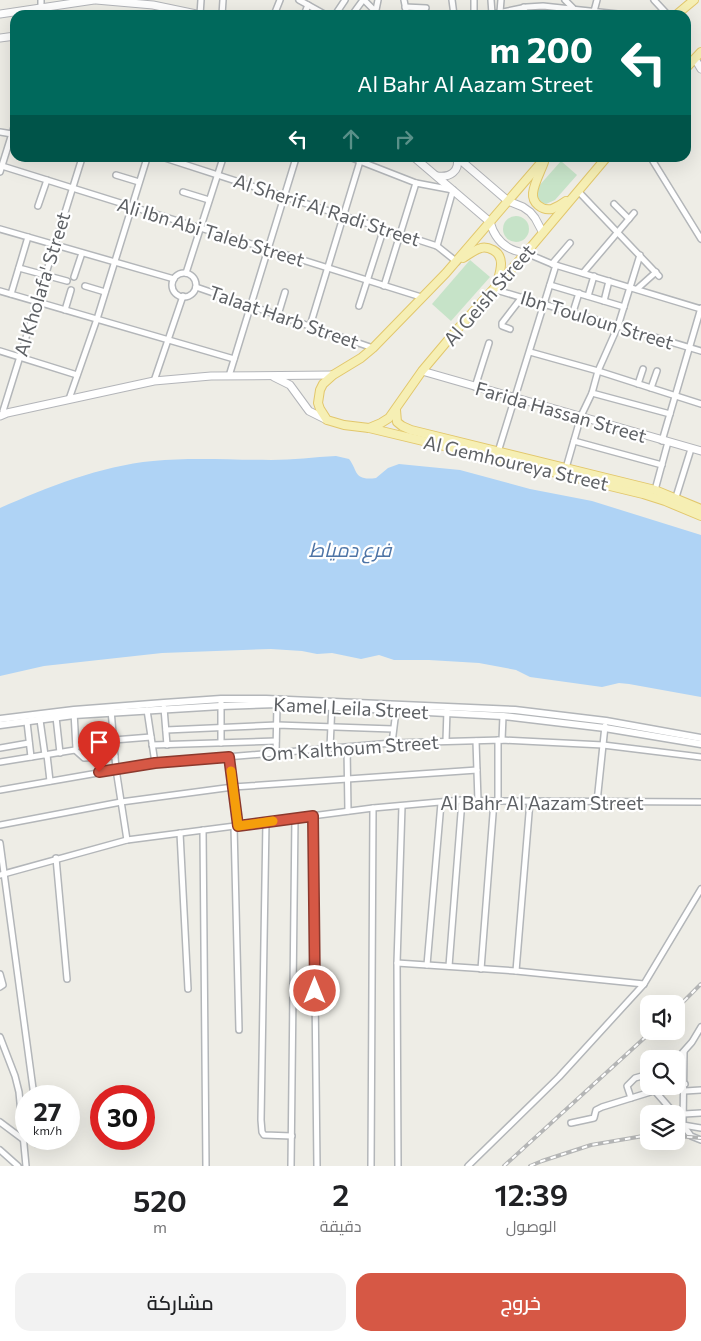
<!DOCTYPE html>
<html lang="ar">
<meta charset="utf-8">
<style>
body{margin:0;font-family:Commissioner,Cairo,sans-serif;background:#f2f2f2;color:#202124;direction:rtl;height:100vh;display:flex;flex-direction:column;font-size:19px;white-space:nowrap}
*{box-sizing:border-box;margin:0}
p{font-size:16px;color:#757577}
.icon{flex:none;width:28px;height:28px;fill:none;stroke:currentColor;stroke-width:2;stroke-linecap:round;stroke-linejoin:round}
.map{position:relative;height:1166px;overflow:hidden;direction:ltr}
.drawer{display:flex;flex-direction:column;background:#fff;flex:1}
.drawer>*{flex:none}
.hud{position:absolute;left:10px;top:10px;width:681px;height:152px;border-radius:15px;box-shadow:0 5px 20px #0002;direction:rtl;background:#00695c;color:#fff;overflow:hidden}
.tools{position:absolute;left:640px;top:995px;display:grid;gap:10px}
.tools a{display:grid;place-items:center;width:45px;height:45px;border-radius:10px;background:#fff;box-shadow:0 5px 20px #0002;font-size:25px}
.speed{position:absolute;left:15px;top:1085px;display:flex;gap:10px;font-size:25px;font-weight:700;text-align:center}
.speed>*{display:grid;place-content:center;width:65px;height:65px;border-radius:50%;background:#fff;box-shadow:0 5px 20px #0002;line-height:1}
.speed small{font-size:12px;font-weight:400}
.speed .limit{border:8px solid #d22;background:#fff;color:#111}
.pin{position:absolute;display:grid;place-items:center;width:42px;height:42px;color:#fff;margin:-51px -21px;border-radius:50% 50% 50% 0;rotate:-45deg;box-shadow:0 0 5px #0007}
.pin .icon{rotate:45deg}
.me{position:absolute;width:55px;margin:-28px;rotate:0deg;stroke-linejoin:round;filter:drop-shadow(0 0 4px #0008)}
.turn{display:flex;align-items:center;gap:18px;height:105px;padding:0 15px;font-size:22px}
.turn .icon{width:65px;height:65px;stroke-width:2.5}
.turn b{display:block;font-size:35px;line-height:42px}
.lanes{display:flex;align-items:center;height:48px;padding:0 15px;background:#0003;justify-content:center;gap:25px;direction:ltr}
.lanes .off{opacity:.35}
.eta{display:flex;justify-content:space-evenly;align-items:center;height:85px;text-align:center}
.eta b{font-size:30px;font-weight:600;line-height:35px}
.button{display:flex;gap:10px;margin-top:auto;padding:10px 15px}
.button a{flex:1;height:58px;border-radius:15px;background:#d65845;color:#fff;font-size:20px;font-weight:600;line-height:58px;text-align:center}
.button a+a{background:#f2f2f2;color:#202124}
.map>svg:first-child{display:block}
</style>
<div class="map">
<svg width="701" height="1166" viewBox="0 0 701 1166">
<rect width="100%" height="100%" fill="#eeede6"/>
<g fill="#c6e3c8">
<polygon points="561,161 577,175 555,200 546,204 542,203 536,196 538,187"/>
<circle cx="516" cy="229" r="13"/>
<polygon points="470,260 490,277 451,321 432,304"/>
</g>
<path fill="#afd3f5" d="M336,456L349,459C358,470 353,481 376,478L388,468L399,464L460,470L530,489L592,501L701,535V697L629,684L619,683L602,687L530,677L516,670L479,663L429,660H394L379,655L361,659L332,653L317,654L302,651L271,649L162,653L44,666L0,676V508C48,487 100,466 153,461C192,457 232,460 271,460C293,460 314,457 336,456Z"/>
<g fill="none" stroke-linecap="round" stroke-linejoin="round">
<defs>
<g id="minor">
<polyline points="299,0 326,15"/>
<polyline points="364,0 379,15"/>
<polyline points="404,0 407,15"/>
<polyline points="452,0 454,15"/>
<polyline points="474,0 474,15"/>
<polyline points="491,0 492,14"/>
<polyline points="565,0 573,8"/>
<polyline points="654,0 668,15"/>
<polyline points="405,7 426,8"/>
<polyline points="524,7 525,15"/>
<polyline points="41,8 41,0"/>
<polyline points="376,10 378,0"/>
<polyline points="500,12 501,0"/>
<polyline points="200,15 201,0"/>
<polyline points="222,15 223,0"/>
<polyline points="274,15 280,0"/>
<polyline points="304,15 308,5"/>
<polyline points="335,15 345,0"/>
<polyline points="352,15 363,0"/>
<polyline points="488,15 527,7 543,6 627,15"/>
<polyline points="593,15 597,0"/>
<polyline points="0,132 12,134"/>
<polyline points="165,158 437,246 457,262"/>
<polyline points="352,158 416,183 453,190 437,246"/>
<polyline points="651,158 701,239"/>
<polyline points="2,166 421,297"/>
<polyline points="0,172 15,124"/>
<polyline points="116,175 139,182"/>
<polyline points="578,191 659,276"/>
<polyline points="183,192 209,200"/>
<polyline points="614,204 629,219"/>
<polyline points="38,206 47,180"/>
<polyline points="0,229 174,279"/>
<polyline points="526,253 552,264 701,309"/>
<polyline points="552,264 570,243"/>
<polyline points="19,268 67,281"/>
<polyline points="186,273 223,158"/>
<polyline points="583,273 634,213"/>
<circle cx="184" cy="285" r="12"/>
<polyline points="74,277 82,253"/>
<polyline points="550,285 624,307"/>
<polyline points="85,286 105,292"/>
<polyline points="384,286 416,183"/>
<polyline points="196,287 373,348"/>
<polyline points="493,289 701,351"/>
<polyline points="637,289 656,272"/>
<polyline points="0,291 234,359"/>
<polyline points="11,294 28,237"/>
<polyline points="588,296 594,276"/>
<polyline points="604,301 609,281"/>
<polyline points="359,306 384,228"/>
<polyline points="65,310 71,290"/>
<polyline points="573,312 579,293"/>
<polyline points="278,315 285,292"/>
<polyline points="310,326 361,158"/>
<polyline points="510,329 502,326 502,323 522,297"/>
<polyline points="0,351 77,375"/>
<polyline points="530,352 598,371 701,404"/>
<polyline points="229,376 296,158"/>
<polyline points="154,381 183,296"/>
<polyline points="638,384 643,369"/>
<polyline points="475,387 489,343"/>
<polyline points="651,388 657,371"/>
<polyline points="592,393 670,414"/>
<polyline points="69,399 97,319 147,158"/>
<polyline points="3,411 82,158"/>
<polyline points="574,441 662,465"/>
<polyline points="662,441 701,308"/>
<polyline points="498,452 556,265"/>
<polyline points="566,468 581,416 592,393 598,371 618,326 640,255"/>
<polyline points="655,490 668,442"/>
<polyline points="676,497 691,449"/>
<polyline points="221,702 221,743"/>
<polyline points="164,708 167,745"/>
<polyline points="111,710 116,769 127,840"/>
<polyline points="147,710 155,763"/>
<polyline points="56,717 60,753"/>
<polyline points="40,720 45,755"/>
<polyline points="27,722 31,757"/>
<polyline points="166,730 277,725 393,729"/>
<polyline points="502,740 503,716"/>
<polyline points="446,741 447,710"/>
<polyline points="476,741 478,801"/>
<polyline points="76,743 151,737"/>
<polyline points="392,743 396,711"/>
<polyline points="152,745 276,741"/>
<polyline points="347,747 348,811"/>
<polyline points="0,748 29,743"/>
<polyline points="330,748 332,703"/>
<polyline points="75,750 84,758 115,756"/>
<polyline points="276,753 277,704"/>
<polyline points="47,755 50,781"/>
<polyline points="229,757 238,826"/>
<polyline points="0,762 75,750 76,748 74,712"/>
<polyline points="0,790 155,763 392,743 502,740 603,745 701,757"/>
<polyline points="498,801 498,740"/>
<polyline points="597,802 605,726"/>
<polyline points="313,816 317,1166"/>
<polyline points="266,822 261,1120 262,1132 264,1135 292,1136"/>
<polyline points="0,825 121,802 233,787 477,770"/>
<polyline points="234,826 239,1030"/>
<polyline points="203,830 206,1166"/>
<polyline points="180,833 188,989"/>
<polyline points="0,843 34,1096"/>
<polyline points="56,858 67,979"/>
<polyline points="0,875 127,840 373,808 462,800 494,801 701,802"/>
<polyline points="397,963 516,971 644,984"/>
<polyline points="427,965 441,803"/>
<polyline points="449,966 462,800"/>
<polyline points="481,969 494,801"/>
<polyline points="516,971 530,801"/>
<polyline points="0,974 3,985 0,987"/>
<polyline points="0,1037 15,1076 19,1092 26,1166"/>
<polyline points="684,1052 683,1125 691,1136 701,1140"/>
<polyline points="676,1060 692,1042 701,1027"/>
<polyline points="676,1085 685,1084"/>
<polyline points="654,1090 675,1114"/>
<polyline points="685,1091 701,1090"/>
<polyline points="631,1098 627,1086 635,1078 649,1074"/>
<polyline points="684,1114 701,1113"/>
<polyline points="676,1115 683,1125 701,1128"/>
<polyline points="0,1122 24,1140"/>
<polyline points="571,1123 594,1118 596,1110 602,1107 670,1086"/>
<polyline points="36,1139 37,1144"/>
<polyline points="0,1150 18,1166"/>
<polyline points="291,1166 295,818"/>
<polyline points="371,1166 373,808"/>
<polyline points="398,1166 397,963 402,806"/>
<polyline points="468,1166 559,1077 644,984 701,889"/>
</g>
<g id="tertiary">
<polyline points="0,719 74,710 164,703 221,699 266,699 515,710 606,721 701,738"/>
<polyline points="0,725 74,715 221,706 277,704 503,716 605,728 701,744"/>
</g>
<g id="secondary">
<polyline points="96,0 153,5 201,15"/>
<polyline points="0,14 94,0"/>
<polyline points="0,38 15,36"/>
<polyline points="695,59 701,69"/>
<path d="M415,158L490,222C495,240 507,251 526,253"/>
<polyline points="458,158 508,201 523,207 530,212 535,218 543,233"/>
<path d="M437,176C450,178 460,171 457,158"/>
<polyline points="422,371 701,451"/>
<polyline points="274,377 290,385 309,411 327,420"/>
<polyline points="0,416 7,413 154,381 211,376 333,375"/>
</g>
<g id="primary">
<polyline points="676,15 694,0"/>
<polyline points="686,68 701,52"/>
<polyline points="545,158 446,273 373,348 361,358 333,375 323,384 320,390 318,403 320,409 327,420 344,425 369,428 643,494 665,501 701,516"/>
<path d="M544,162C541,171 534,183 533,193C532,203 542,211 552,209C557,207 562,204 566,201"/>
<path d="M463,258C468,255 474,250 481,248C485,247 489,248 493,250C506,257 500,272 497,283"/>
<polyline points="396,410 397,422 402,426 411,430 655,490 701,509"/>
<polyline points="369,428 381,423 389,418 422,371 454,333 526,253 606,158"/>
</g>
</defs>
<use href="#minor" stroke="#b3b6b9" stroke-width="8"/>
<use href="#tertiary" stroke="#b3b6b9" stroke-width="9"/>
<use href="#secondary" stroke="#b3b5b9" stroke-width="9"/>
<use href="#primary" stroke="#e2c76c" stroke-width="10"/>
<use href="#minor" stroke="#fff" stroke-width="5"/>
<use href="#tertiary" stroke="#fff" stroke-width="6"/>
<use href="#secondary" stroke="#fff" stroke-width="7"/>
<use href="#primary" stroke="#f6efb4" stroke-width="8"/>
<defs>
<g id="rail">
<polyline points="676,1009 701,984"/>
<polyline points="676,1136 701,1138"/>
<polyline points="504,1166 652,1031"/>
<polyline points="530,1166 542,1161 591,1145 649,1135"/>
</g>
</defs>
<use href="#rail" stroke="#b4b5b5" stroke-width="4"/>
<use href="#rail" stroke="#fff" stroke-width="2" stroke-dasharray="5.5" stroke-linecap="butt"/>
</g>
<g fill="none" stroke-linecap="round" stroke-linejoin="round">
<defs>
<polyline id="route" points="99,772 155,763 229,757 238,826 313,816 315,991"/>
</defs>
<use href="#route" stroke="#8b392d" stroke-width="12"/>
<use href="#route" stroke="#d65845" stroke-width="9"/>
<polyline stroke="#f59e0b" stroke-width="9" points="231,771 238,826 273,821"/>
</g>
<g text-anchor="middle" stroke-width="4.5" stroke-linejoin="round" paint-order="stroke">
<g font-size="19" fill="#5e6165" stroke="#fff">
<text transform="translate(327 210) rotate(18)" y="7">Al Sherif Al Radi Street</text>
<text transform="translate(211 232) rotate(17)" y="7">Ali Ibn Abi Taleb Street</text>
<text transform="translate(42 284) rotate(-73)" y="7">Al Kholafa' Street</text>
<text transform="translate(489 295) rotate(-49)" y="7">Al Geish Street</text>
<text transform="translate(284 317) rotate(19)" y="7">Talaat Harb Street</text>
<text transform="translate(597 320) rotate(17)" y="7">Ibn Touloun Street</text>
<text transform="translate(561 412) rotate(16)" y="7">Farida Hassan Street</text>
<text transform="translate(516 463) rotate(13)" y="7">Al Gemhoureya Street</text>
<text transform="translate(351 708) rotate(3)" y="7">Kamel Leila Street</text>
<text transform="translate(350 748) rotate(-4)" y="7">Om Kalthoum Street</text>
<text x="542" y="810">Al Bahr Al Aazam Street</text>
</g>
<g font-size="20" font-style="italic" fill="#4d74a6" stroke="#fff">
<text x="350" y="557">فرع دمياط</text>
</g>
</g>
</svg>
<div class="tools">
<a><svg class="icon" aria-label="sound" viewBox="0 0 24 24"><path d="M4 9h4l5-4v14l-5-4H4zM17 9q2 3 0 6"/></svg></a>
<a><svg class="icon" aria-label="search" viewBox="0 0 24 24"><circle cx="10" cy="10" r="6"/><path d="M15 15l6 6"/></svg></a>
<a><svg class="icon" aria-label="layers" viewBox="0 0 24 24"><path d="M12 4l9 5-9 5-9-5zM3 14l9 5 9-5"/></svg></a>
</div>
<div class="speed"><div>27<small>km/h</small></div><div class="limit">30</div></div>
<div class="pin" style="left:99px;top:772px;background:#d93025"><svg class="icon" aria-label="arrive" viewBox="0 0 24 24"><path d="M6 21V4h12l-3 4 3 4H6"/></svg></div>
<svg class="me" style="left:315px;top:991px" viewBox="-20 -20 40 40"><circle r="17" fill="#d65845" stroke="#fff" stroke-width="3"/><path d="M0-11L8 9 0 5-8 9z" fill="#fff"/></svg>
<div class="hud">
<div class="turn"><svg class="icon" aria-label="left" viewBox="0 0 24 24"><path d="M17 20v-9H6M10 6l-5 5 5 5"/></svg><div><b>200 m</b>Al Bahr Al Aazam Street</div></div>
<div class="lanes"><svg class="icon" aria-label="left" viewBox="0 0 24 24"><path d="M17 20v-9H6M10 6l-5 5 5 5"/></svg><svg class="icon off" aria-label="ahead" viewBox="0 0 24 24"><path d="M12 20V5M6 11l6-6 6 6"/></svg><svg class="icon off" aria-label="right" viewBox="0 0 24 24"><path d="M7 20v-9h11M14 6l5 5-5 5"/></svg></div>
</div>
</div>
<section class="drawer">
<div class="eta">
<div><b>12:39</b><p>الوصول</p></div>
<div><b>2</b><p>دقيقة</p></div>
<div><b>520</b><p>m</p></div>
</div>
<div class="button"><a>خروج</a><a>مشاركة</a></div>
</section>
